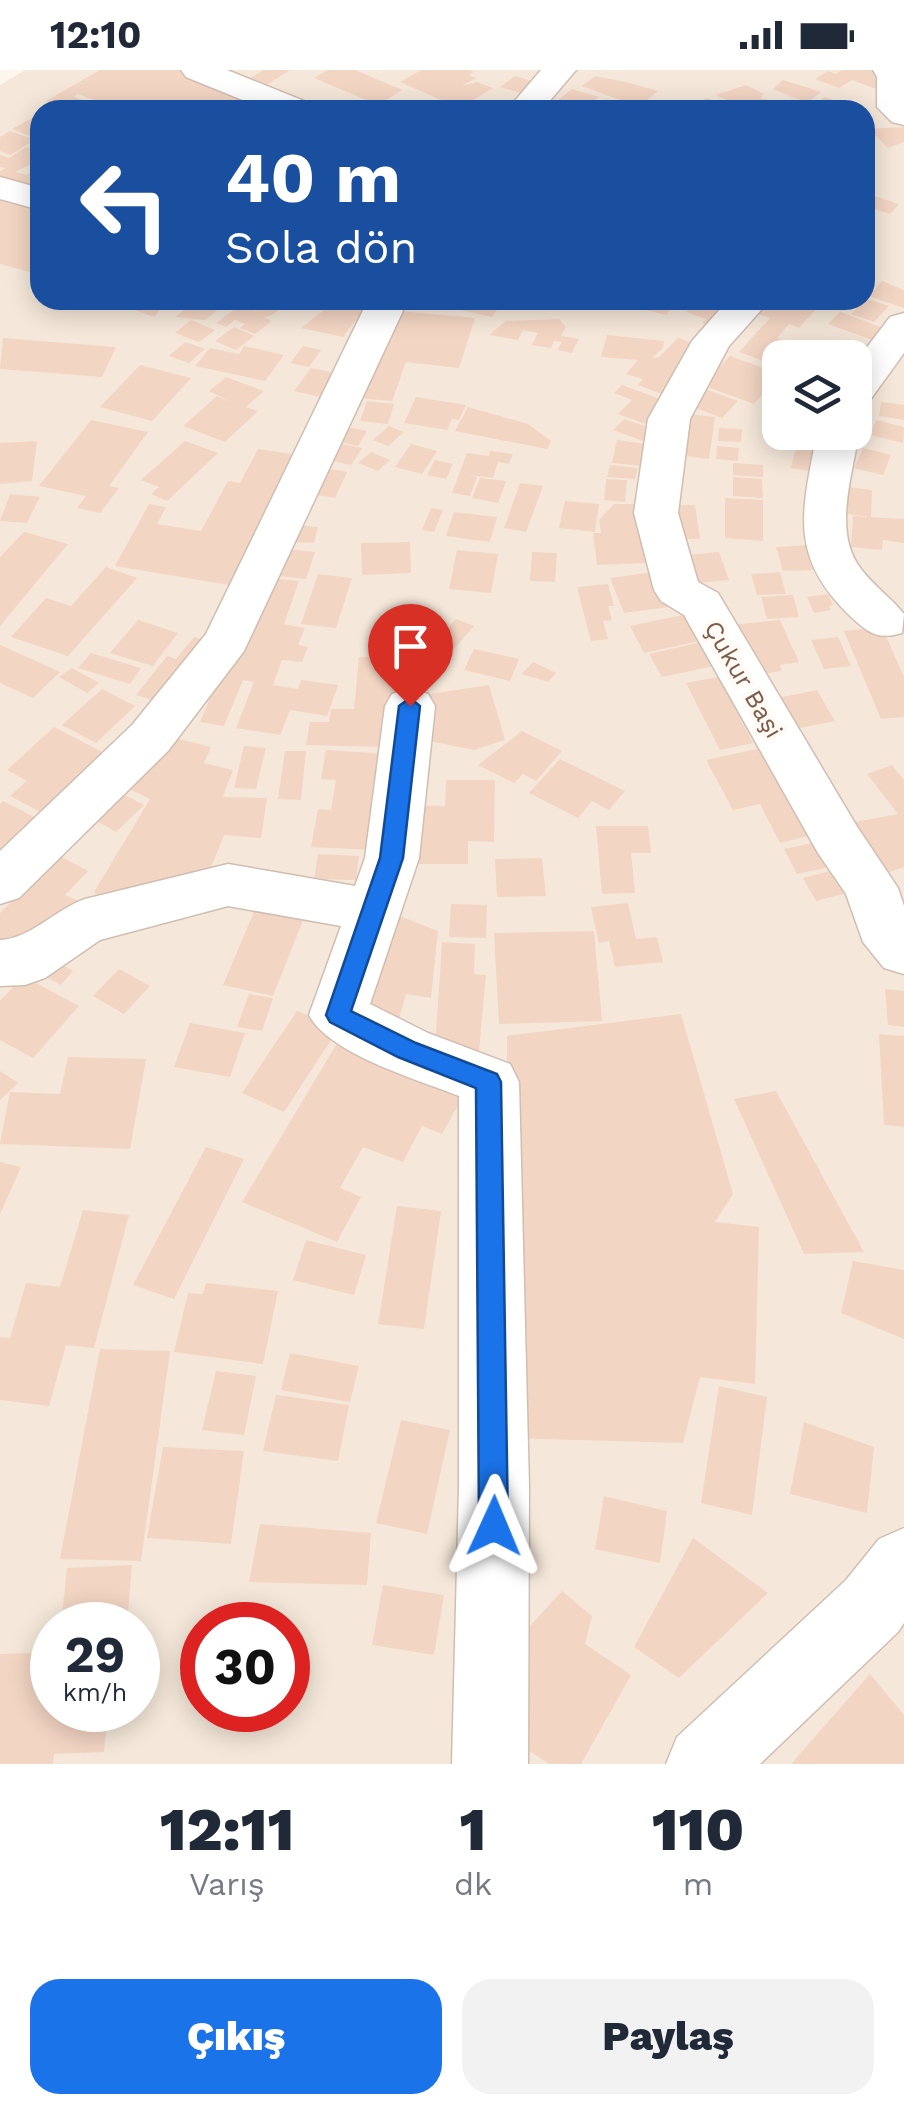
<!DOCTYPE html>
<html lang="tr">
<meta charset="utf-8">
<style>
body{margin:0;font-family:"Work Sans",sans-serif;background:#f2f2f3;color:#1f2937;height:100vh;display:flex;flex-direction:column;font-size:38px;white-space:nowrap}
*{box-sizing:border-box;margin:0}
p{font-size:32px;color:#747a83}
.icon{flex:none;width:55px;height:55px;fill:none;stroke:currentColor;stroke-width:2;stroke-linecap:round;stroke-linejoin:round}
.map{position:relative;height:1694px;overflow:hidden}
.details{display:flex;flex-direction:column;background:#fff;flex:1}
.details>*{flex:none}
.top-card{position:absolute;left:30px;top:30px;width:845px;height:210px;border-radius:30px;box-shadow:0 5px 25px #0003;background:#1a4fa0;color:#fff;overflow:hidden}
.controls{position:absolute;left:762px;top:270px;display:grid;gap:20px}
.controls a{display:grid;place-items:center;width:110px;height:110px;border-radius:20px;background:#fff;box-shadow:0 5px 25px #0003;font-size:50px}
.speed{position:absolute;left:30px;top:1532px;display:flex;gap:20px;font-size:50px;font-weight:700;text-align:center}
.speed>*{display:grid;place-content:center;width:130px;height:130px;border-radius:50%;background:#fff;box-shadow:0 5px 25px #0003;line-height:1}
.speed small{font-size:25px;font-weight:400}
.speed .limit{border:15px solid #d22;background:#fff;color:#111}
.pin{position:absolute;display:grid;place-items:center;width:85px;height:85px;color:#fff;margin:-102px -42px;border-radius:50% 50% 50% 0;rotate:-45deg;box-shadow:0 0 10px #0007}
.pin .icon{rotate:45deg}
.me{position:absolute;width:110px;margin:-55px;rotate:1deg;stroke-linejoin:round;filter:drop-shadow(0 0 8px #0008)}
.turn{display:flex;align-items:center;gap:35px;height:210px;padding:0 30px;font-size:45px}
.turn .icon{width:130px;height:130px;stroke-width:2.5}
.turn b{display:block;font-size:70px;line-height:85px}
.eta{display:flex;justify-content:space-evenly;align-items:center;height:170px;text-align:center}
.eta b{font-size:60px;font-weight:800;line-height:70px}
.cta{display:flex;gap:20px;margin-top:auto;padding:20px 30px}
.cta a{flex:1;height:115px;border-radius:30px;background:#1a73e8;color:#fff;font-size:40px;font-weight:800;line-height:115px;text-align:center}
.cta a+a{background:#f2f2f3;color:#1f2937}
.status{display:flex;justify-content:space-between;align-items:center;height:70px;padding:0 50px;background:#fff;direction:ltr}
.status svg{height:28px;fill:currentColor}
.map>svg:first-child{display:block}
</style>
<div class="status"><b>12:10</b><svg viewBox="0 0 49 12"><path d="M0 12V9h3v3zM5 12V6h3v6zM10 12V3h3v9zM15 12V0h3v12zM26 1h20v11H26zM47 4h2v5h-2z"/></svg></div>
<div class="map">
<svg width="904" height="1694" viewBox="0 0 904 1694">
<rect width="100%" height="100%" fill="#fdf6ec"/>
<path fill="#f5e8da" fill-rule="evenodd" d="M25,0H904V1694H0V15ZM40,40H865V230H40ZM780,288H855V362H780ZM52,1555H138V1640H52ZM202,1555H288V1640H202Z"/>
<g fill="#f3d5c3">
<polygon points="100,0 192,0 257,23 230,40 159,40 143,34 133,40 120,40 78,24 74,27 86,31 69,40 46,31"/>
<polygon points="264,0 290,0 265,16 247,10"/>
<polygon points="328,0 355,0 402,20 378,35 314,8"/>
<polygon points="421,0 469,0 474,2 469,5 476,8 462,16 477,12 493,18 465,35 451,30 446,32 400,12"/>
<polygon points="842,0 880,0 889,11 876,19 852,10 839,18 815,9 828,1 836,4"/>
<polygon points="515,6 542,14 528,25 500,17"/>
<polygon points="595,6 626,12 658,21 639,37 582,16"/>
<polygon points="783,10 821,22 807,33 773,19"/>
<polygon points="746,15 764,24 760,28 779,33 771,40 740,40 743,38 716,25"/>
<polygon points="572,19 599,27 586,37 578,35 572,40 553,34"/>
<polygon points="824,27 863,39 863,40 809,40"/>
<polygon points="706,28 735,37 667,40 675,33 694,39"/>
<polygon points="605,29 631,37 591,40"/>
<polygon points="34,47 40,49 40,65 35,68 12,59"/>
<polygon points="904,57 904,72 888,78 869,59"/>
<polygon points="10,61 35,70 10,85 0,81 0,67"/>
<polygon points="26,77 40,82 40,90 15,102 27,105 35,99 40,101 40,119 0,112 0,102 5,98 0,97 0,85 9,88"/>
<polygon points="865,123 899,134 890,144 865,136"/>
<polygon points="0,126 40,136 40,197 33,203 0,194"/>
<polygon points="882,211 904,220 904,238 869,226"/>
<polygon points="865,228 889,236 874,252 851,244 858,238 838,231"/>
<polygon points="168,230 154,247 111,231 112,230"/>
<polygon points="197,230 222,236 205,250 175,247"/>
<polygon points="231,230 255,230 246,237 256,241 270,230 288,233 271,246 263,247 272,251 255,264 240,258 245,254 235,250 226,257 216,253 236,238 226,234"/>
<polygon points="469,230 504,230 492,247 461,240"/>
<polygon points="607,230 674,230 677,231 666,245"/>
<polygon points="698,230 739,230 718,258 702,253 706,249 686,242"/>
<polygon points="773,230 803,230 820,235 799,258 789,254 777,268 782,270 764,291 739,282 770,248 759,244"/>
<polygon points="334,232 364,239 343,267 301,258"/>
<polygon points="390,240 475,248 459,298 406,292 392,331 357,328"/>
<polygon points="840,242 886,259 875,271 828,254"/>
<polygon points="559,249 566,257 561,266 579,269 572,283 557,280 562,272 554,271 551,278 532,275 538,263 523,260 518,270 489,265 506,251"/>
<polygon points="191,250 215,260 199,272 175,263"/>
<polygon points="234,257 254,266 236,280 215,271"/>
<polygon points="607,265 664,271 663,278 652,288 659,287 678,268 707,278 669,327 638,315 643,309 626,304 638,290 601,287"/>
<polygon points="3,268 116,277 102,307 0,299"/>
<polygon points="185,272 205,279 189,293 169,286"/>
<polygon points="244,276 284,285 265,311 195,296 210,278 239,284"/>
<polygon points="303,276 321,280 309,297 290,293"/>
<polygon points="730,286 780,304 754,334 702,315"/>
<polygon points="140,295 191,308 152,351 100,337"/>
<polygon points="311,298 336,303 320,327 294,321"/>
<polygon points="226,307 264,321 246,337 258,341 225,372 183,356 217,326 232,332 209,321"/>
<polygon points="622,315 671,333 656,358 618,344 632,330 614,323"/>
<polygon points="700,317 738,331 722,348 683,333"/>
<polygon points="416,327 466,335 459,350 452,349 447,360 404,353"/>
<polygon points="367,331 394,334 388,354 360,351"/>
<polygon points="881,332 904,335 904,350 879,346"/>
<polygon points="468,337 528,354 551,371 547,379 455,361"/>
<polygon points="688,344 715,347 709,389 677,385"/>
<polygon points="624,349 657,360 646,372 613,360"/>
<polygon points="91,350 148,362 109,416 119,418 100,443 77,438 86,426 39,416"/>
<polygon points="876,350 904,357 903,373 870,365"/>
<polygon points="341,356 367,361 358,376 332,370"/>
<polygon points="389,356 404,362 388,376 373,370"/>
<polygon points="719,358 742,359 741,372 718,371"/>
<polygon points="800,362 824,362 823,403 791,398"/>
<polygon points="617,370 646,374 641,396 612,393"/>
<polygon points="37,371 32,411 0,414 0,373"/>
<polygon points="185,371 218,383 167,431 151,424 159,417 141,410"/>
<polygon points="333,372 362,378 351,395 323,389"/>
<polygon points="411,374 437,381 422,404 395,397"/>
<polygon points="717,376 739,378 738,391 716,389"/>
<polygon points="863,378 891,385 883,405 854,398"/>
<polygon points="258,379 299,385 235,516 115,496 149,434 166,437 157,454 201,461 228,411 240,413"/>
<polygon points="490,381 513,384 509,394 498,392 493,408 469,405 477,407 470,426 452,423 467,383 489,386"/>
<polygon points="371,382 390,390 378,401 358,393"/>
<polygon points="435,390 453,394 446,409 427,405"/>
<polygon points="733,393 763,395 763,407 733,405"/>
<polygon points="610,395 638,398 635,409 607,407"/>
<polygon points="318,397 347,402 335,428 306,423"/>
<polygon points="733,407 762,409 763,428 733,426"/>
<polygon points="480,408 506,411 498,433 472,428"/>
<polygon points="606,409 627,410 625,432 604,430"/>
<polygon points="520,413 543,416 526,462 504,458"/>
<polygon points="840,416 872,420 871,447 838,443"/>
<polygon points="10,424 40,427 27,453 0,451"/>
<polygon points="725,428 763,430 763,471 725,468"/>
<polygon points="565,431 599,434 595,462 559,458"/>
<polygon points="614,434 636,434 646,493 597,495 593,463 601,463 599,450"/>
<polygon points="669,435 695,435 700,469 673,469"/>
<polygon points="431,438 443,440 434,462 422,460"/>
<polygon points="454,442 497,447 490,472 446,466"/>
<polygon points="853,446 904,449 904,473 883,470 882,480 851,477"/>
<polygon points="295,455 318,457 314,473 291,472"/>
<polygon points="24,462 68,474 0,556 0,487"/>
<polygon points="410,472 411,503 362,505 361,473"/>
<polygon points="810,475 818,500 783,501 776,477"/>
<polygon points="286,479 315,482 306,509 277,506"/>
<polygon points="457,480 498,484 491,523 449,519"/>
<polygon points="532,482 557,483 555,512 530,511"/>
<polygon points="719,482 729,510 687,514 677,486"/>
<polygon points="106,497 137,508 68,586 11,567 46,528 71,536"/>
<polygon points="654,502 669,537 624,543 610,508"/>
<polygon points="780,502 786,524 757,525 751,504"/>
<polygon points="318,504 352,508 336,558 301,554"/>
<polygon points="270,508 299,511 284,554 305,558 298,575 308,577 302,592 282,590 273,615 298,619 301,610 338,615 327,646 290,640 280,665 236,658 254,612 243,610 224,656 200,652 230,582"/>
<polygon points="608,514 614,536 608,536 612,550 603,551 608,569 591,571 577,517"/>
<polygon points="828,524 833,535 829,536 831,540 814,543 807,527"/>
<polygon points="793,525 799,547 767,549 761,527"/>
<polygon points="697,542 713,568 644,583 630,556"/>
<polygon points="456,549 474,556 445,589 426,581"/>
<polygon points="138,550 178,563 153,596 110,583"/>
<polygon points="780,550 799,592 780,595 782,601 749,606 722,556"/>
<polygon points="882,557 904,607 904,647 881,649 844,561"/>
<polygon points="194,567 219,574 171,636 136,625 167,586 176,589"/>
<polygon points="838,567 851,596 824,599 811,570"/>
<polygon points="710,570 724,594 662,607 649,584"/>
<polygon points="0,575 60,602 33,628 0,613"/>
<polygon points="474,579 519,589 510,611 464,600"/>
<polygon points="91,583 141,598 130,614 78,598"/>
<polygon points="359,587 401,588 407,640 384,677 306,675 310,652 329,652 331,639 354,639"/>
<polygon points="533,592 556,603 548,612 522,604"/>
<polygon points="72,598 99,613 87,623 59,607"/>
<polygon points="718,607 753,673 720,680 686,613"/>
<polygon points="489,615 505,670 474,680 429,671 417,626"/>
<polygon points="102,619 135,636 96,673 62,655"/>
<polygon points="817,620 835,651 780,662 763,631"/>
<polygon points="54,657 112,687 50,747 10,726 27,711 7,700"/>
<polygon points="522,661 562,681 536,711 523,704 514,713 478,695"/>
<polygon points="163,665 211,677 204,693 233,700 223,727 267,728 261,768 224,765 206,810 112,839 94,822 150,729 125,717"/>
<polygon points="244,676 266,678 256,719 234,718"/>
<polygon points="771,676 820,763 780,773 760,734 733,740 706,690"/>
<polygon points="326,680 388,684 375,780 311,777 318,739 331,740 336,710 321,709"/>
<polygon points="285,681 306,681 301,730 278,729"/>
<polygon points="560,689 625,721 609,740 592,731 578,748 529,723"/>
<polygon points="892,695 904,710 904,797 876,807 844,754 898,744 867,704"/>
<polygon points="446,710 495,710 494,772 468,771 468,794 410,794 413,735 445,736"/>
<polygon points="123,724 144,735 116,762 95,750"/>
<polygon points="3,731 42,751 0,791 0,734"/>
<polygon points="596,756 648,756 651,783 631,783 635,823 602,824"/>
<polygon points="826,770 839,795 797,804 784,779"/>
<polygon points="318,784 359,786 356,810 314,809"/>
<polygon points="58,785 88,801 65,825 84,834 0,882 0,843"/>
<polygon points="542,788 546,826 497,827 495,789"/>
<polygon points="853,795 866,818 816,831 803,808"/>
<polygon points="628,833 636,869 657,867 663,892 615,897 609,871 599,873 591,837"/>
<polygon points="451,834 487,835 486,868 449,867"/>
<polygon points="257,835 305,845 273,926 223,915"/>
<polygon points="392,843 438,861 431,928 406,924 396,960 357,952"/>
<polygon points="594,861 602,951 499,954 494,863"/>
<polygon points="442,872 475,874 474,904 486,905 479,981 435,979"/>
<polygon points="45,885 73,901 61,915 31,899"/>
<polygon points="119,899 150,916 124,944 93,926"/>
<polygon points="23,906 79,936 33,988 0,970 0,931"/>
<polygon points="885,919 904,921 904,957 888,955"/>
<polygon points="249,924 273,928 262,961 237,957"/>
<polygon points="297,941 339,958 284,1042 242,1023"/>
<polygon points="681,944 733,1124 715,1152 759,1157 755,1314 700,1307 683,1373 507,1368 507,966"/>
<polygon points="190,953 245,963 230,1007 174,997"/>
<polygon points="345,960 473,1009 442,1064 422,1056 403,1092 363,1077 340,1118 361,1127 337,1172 242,1132"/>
<polygon points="879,964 904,966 904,1057 884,1055"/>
<polygon points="68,987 146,989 130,1079 0,1074 10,1022 60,1024"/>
<polygon points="0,1001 18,1013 0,1030"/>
<polygon points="776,1021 864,1182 804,1184 734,1029"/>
<polygon points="206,1077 244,1089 174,1229 133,1215"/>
<polygon points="0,1092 21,1097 0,1144"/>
<polygon points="397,1136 441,1141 424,1259 378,1254"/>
<polygon points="83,1140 129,1145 94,1278 66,1275 49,1336 0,1330 0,1267 10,1268 26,1213 60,1217"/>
<polygon points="306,1170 366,1185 354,1225 293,1210"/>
<polygon points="853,1191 904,1200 904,1269 841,1243"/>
<polygon points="206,1213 278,1221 263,1294 174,1282 188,1223 203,1224"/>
<polygon points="100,1279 170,1281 141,1491 60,1489"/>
<polygon points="290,1283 359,1296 350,1332 281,1320"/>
<polygon points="216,1301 256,1306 244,1365 202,1360"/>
<polygon points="719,1316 767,1327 752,1445 701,1433"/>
<polygon points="276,1325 349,1335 338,1391 263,1381"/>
<polygon points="401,1350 450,1360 427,1464 376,1453"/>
<polygon points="804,1352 874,1377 867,1443 790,1424"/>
<polygon points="163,1377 244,1381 231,1474 147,1468"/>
<polygon points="604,1426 667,1441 660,1493 595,1479"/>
<polygon points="260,1454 371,1463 367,1515 249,1512"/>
<polygon points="693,1468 768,1523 679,1608 634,1577"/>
<polygon points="132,1495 127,1555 61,1555 67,1498"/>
<polygon points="383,1515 444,1525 434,1585 372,1575"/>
<polygon points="562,1521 592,1546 585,1574 631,1605 581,1694 549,1694 513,1670 520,1567"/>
<polygon points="52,1582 52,1640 108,1640 104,1682 54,1684 53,1694 0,1694 0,1584"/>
<polygon points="870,1604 904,1645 904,1694 791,1694"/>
</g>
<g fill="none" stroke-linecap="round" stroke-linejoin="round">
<defs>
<g id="street">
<polygon points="181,0 227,0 309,33 314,40 267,40 186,7"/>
<polygon points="541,0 576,0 542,40 507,40"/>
<polygon points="873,0 904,0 904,55 892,52 877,37 877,7"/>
<polygon points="0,107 40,118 40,140 0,129"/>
<polygon points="368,230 408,230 244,581 168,681 19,828 0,834 0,781 132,655 206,564"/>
<polygon points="728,230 770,230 729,276 690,349 678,443 698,512 718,523 856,755 898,818 904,836 904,904 884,898 863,872 846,824 818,783 684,545 661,531 654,520 634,443 648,349 692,271"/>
<polygon points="904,243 904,283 870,330 855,333 855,293 890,247"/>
<path d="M855,356L859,362C853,404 832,462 861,499C874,516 891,528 904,544L902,563C876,571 866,561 848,544C787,484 803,438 817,362H855Z"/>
<path d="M410,618L428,624L435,636L419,788L370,934L428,963L510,994L519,1012L529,1417L528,1694H452L459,1417V1026C419,1010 329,984 309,945L341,856L228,836L100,870L45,908L25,915L0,916V870C30,869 56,839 85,829L228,794L355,816L365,788L385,636L392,624Z"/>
<polygon points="904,1458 904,1553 898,1562 760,1694 666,1694 677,1667 846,1510 879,1469"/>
</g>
</defs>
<use href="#street" stroke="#d1beb0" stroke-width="3"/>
<use href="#street" fill="#fff" fill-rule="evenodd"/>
</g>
<polygon fill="#1a73e8" stroke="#114b97" stroke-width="2.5" points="410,628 420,636 403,788 351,941 416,973 497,1004 501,1012 508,1456 504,1467 494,1471 483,1467 479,1456 476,1018 398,987 330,952 326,945 380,788 399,636"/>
<g text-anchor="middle" stroke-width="8" stroke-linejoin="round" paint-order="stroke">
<g font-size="25" fill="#7a5c4d" stroke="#fffaf3">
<text transform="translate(744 609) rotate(60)" y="9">Çukur Başi</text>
</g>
</g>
</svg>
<div class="controls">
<a><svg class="icon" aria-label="layers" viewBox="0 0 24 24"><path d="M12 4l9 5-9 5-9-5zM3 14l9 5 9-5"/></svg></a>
</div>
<div class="speed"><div>29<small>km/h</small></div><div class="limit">30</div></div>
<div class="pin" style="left:410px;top:636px;background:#d93025"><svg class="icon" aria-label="arrive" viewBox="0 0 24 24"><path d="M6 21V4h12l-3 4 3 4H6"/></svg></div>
<svg class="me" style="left:494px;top:1456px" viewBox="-20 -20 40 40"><path d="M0-17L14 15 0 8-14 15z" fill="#1a73e8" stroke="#fff" stroke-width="4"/></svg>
<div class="top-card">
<div class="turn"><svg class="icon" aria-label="left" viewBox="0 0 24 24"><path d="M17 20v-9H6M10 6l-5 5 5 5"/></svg><div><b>40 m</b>Sola dön</div></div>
</div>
</div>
<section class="details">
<div class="eta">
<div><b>12:11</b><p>Varış</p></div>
<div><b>1</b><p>dk</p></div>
<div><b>110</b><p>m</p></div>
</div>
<div class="cta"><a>Çıkış</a><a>Paylaş</a></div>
</section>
